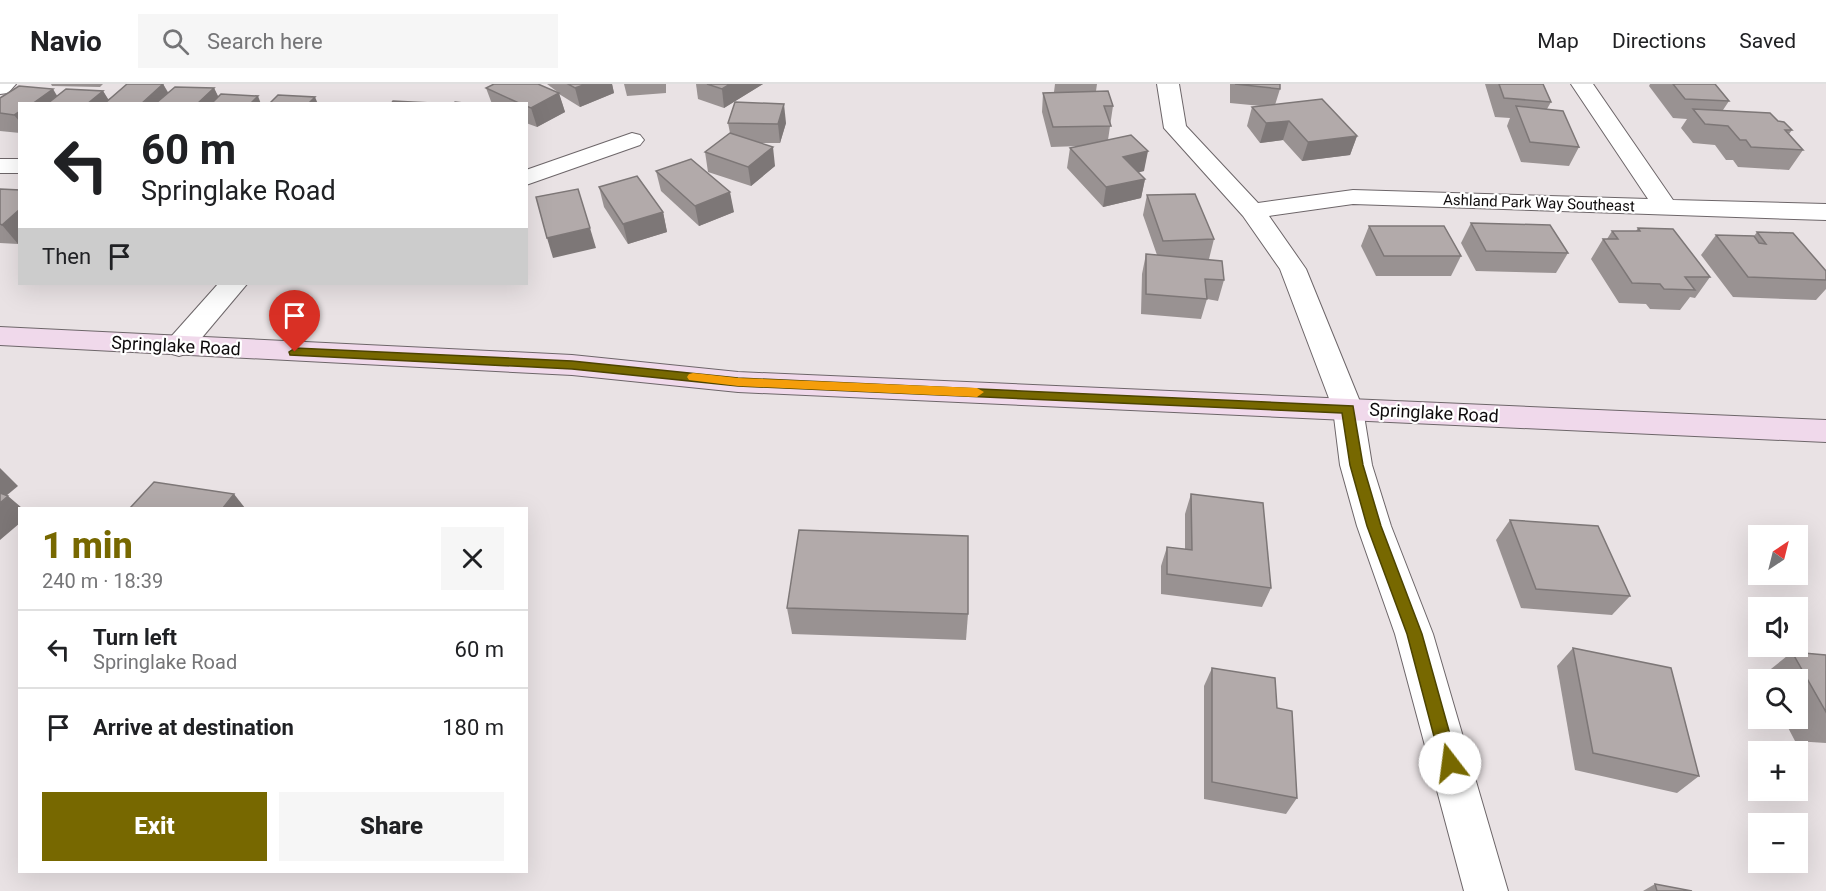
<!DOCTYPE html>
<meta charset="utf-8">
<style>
body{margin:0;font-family:Roboto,sans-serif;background:#f6f6f6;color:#202124;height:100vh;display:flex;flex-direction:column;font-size:22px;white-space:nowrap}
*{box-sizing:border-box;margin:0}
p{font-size:20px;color:#757577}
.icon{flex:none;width:33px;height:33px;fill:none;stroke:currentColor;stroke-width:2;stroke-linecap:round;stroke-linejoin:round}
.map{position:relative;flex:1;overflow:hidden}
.panel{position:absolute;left:18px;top:423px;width:510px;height:366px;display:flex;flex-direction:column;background:#fff;border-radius:0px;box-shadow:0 6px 24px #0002}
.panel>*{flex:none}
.banner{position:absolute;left:18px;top:18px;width:510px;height:183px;border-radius:0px;box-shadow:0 6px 24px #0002;background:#fff;color:#202124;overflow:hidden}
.needle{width:39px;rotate:35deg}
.buttons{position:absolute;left:1748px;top:441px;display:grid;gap:12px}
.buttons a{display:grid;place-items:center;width:60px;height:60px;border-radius:0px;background:#fff;box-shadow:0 6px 24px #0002;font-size:30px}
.pin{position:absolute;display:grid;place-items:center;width:51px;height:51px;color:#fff;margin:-62px -26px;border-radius:50% 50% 50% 0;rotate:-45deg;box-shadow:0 0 6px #0007}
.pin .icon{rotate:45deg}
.me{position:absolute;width:66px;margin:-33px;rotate:345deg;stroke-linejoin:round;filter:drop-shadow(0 0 4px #0008)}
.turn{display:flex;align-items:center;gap:21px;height:126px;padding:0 24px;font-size:27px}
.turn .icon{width:78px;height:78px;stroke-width:2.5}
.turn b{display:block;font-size:42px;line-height:51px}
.then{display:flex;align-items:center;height:57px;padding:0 24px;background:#0003;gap:12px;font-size:22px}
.round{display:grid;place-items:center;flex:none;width:63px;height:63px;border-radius:0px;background:#f6f6f6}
.head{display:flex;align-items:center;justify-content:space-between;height:102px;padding:0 24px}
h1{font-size:36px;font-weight:800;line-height:45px;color:#776800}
.primary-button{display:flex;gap:12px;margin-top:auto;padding:12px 24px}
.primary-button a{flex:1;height:69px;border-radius:0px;background:#776800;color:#fff;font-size:24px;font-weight:800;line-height:69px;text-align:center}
.primary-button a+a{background:#f6f6f6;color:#202124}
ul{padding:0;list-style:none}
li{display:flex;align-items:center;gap:18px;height:78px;padding:0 24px;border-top:2px solid #e0e0e0}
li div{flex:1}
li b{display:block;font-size:22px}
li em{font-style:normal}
header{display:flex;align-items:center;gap:36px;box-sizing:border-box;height:84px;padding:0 30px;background:#fff;border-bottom:2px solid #e0e0e0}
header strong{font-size:28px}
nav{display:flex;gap:33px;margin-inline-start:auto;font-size:21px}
.search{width:420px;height:54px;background:#f6f6f6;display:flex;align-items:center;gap:15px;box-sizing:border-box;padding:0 21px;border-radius:0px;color:#757577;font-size:22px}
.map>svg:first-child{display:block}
</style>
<header>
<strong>Navio</strong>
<div class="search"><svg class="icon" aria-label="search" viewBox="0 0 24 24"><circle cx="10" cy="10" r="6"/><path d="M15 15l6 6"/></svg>Search here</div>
<nav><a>Map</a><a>Directions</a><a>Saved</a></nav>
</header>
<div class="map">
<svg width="1826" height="807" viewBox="0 0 1826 807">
<rect width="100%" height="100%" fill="#e9e2e4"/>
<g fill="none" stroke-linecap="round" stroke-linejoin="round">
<defs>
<g id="street">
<polygon points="0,0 16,0 8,9 0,10"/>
<polygon points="1157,0 1179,0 1186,42 1258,119 1353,106 1648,115 1571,0 1593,0 1673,116 1826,120 1826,136 1353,120 1269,132 1306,185 1363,325 1372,381 1391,442 1433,550 1508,807 1464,807 1395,550 1357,442 1340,381 1333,325 1280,185 1243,132 1164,44"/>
<polygon points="632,49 640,51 644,56 640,61 526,101 526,86"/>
<rect x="0" y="75" width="20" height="14"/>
<polygon points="218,200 247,200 189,269 179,272 169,269 165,262 169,255"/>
</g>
<polygon id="secondary" points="0,243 572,271 738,288 1826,336 1826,358 738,308 572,291 0,261"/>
</defs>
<use href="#street" stroke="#6d6669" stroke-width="2"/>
<use href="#secondary" stroke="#6d6669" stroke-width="2"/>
<use href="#street" fill="#fff" fill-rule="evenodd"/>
<use href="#secondary" fill="#f0d9eb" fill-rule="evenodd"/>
</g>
<g fill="#999292">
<polygon points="51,0 103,0 100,3 52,2"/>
<polygon points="163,0 168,8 214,4 218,13 258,12 20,20 20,49 0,47 0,14 57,12 103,7 108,15"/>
<polygon points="547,0 612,0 614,9 580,23 559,10 565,28 537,43 526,39 526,20 492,20 486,4 559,9"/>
<polygon points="624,0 666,0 666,9 627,12"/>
<polygon points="696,0 763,0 724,24 698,15"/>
<polygon points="1055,0 1097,0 1096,7 1113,22 1108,56 1144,87 1138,88 1145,95 1141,114 1103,123 1067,84 1070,64 1080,62 1051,63 1042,28 1043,9 1054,8"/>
<polygon points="1230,0 1280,0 1280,5 1275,21 1357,52 1350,71 1302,77 1283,56 1260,59 1247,42 1252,23 1261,22 1230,19"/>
<polygon points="1485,0 1543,0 1551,18 1547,25 1579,63 1569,82 1521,78 1507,42 1510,34 1495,33"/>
<polygon points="1650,0 1715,0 1729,17 1723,26 1778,37 1792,46 1789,50 1803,66 1789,86 1738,83 1733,76 1726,76 1715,61 1693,59 1681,44 1687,35 1673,34 1649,2"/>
<polygon points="728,39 786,39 780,59 760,59 775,82 751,102 708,88 705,68 730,49"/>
<polygon points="656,87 734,128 699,142 661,107"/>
<polygon points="599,103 663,128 667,148 628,160 604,123"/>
<polygon points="0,105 20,106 20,159 18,160 0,159"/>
<polygon points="1147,111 1214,155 1209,175 1205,175 1224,196 1218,217 1207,215 1201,235 1141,230 1142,190 1146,170 1157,171 1143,131"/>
<polygon points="1471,139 1568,169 1556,189 1476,187 1461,159"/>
<polygon points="1369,142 1461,172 1451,192 1376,192 1361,162"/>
<polygon points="1638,144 1710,193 1695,214 1690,213 1680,226 1650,225 1646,220 1619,219 1591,175 1603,155 1607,155 1612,147 1636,147"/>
<polygon points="1757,148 1826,187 1826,205 1816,216 1733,213 1701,171 1716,151 1754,152"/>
<polygon points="1191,410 1271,504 1262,523 1161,510 1161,482 1167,463 1185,465 1185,430"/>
<polygon points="1510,436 1630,512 1612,531 1521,524 1496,456"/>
<polygon points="787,524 968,530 966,556 792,550"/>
<polygon points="1573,564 1699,692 1677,709 1575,686 1557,582"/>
<polygon points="1792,568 1826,571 1826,659 1795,657 1783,634 1797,634 1797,596 1762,596 1761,593"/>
<polygon points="1212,584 1277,624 1297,714 1286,730 1204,715 1204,602"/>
<polygon points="1655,800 1692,807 1643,807"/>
</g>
<g fill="#7d7777">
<polygon points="163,0 174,20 141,20"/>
<polygon points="586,0 612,0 614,9 580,23 575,4"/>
<polygon points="730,0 763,0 724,24 722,5"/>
<polygon points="214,4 222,20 197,20"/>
<polygon points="53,5 62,20 32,20"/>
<polygon points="103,7 111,20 87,20"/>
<polygon points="559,9 565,28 537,43 531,24"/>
<polygon points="258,12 261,20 250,20"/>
<polygon points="315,13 318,20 308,20"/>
<polygon points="784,20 786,39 780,59 778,40"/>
<polygon points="20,27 20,38 14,31"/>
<polygon points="1289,37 1283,56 1260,59 1266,39"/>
<polygon points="1357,52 1350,71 1302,77 1308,58"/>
<polygon points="773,63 775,82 751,102 748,83"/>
<polygon points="1148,67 1144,87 1120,93 1123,73"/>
<polygon points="1145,95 1141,114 1103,123 1106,103"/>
<polygon points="730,108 734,128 699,142 695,122"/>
<polygon points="20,125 20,159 18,160 2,141"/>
<polygon points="663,128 667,148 628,160 623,140"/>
<polygon points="590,144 596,164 553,174 547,154"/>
<polygon points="0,384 18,402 0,417"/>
<polygon points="234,410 245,424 223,424"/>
<polygon points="8,412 22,424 20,424 20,439 0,456 0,419"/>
</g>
<g fill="#b2aaaa" stroke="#7d7777" stroke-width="1.5">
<polygon points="127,0 163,0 141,20 104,20"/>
<polygon points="494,0 538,0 559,9 531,24 526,22 526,20 521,20 486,4"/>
<polygon points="568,0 586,0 575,4"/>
<polygon points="707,0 730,0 722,5"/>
<polygon points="1235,0 1280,0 1280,5"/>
<polygon points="1499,0 1543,0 1551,18 1504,14"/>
<polygon points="1673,0 1715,0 1729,17 1685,15"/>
<polygon points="19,2 53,5 32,20 20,20 20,27 14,31 0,29 0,14"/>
<polygon points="175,3 214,4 197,20 155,20"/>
<polygon points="66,5 103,7 87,20 47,20"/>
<polygon points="1108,7 1113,22 1104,22 1111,42 1053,43 1043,9"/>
<polygon points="221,10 258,12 250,20 211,20"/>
<polygon points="278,11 315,13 308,20 269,20"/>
<polygon points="1322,15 1357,52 1308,58 1289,37 1266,39 1252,23"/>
<polygon points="393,17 432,19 391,20"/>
<polygon points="455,18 472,20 454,20"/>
<polygon points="735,18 784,20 778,40 728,39"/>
<polygon points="1516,22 1563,27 1579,63 1530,58"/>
<polygon points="1693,25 1770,29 1778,37 1784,38 1792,46 1785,46 1803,66 1751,63 1746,56 1740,56 1728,42 1705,40"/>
<polygon points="730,49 773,63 748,83 705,68"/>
<polygon points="1131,51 1148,67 1123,73 1145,95 1106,103 1070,64"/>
<polygon points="691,75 730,108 695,122 656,87"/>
<polygon points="637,92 663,128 623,140 599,103"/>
<polygon points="0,105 20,106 20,125 2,141 0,140"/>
<polygon points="578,105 590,144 547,154 536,113"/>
<polygon points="1195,110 1214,155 1163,157 1147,111"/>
<polygon points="1471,139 1550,141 1568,169 1486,167"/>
<polygon points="1369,142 1444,142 1461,172 1384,172"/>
<polygon points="1638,144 1673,145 1710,193 1685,193 1695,206 1664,205 1660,200 1632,199 1603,155 1618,155 1612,147 1640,147"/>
<polygon points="1757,148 1793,149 1826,187 1826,196 1748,193 1716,151 1754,152 1759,159 1766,160"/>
<polygon points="1146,170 1222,177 1224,196 1205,195 1207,215 1146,210"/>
<polygon points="154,398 234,410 223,424 130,424"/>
<polygon points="0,409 8,412 0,419"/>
<polygon points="1191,410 1263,419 1271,504 1167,490 1167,463 1192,466"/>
<polygon points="1510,436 1598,442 1630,512 1536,505"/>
<polygon points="799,446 968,452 968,530 787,524"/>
<polygon points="1573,564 1671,584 1699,692 1593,669"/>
<polygon points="1792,568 1826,571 1826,628"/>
<polygon points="1212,584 1275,594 1277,624 1292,627 1297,714 1212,698"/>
<polygon points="1655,800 1692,807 1657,807"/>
</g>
<polygon fill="#776800" stroke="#4d4400" stroke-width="1.5" points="295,264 572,277 738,294 1353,322 1363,381 1381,442 1422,550 1458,679 1456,684 1450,687 1444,684 1441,679 1407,550 1367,442 1350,381 1342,329 738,302 572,285 290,271 289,268"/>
<polygon fill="#f59e0b" points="693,289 738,294 977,304 984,308 977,313 738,302 689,296 687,293 689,290"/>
<g text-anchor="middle" stroke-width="4.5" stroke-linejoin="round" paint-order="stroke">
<g font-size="15" fill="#0f0c0d" stroke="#fff">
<text transform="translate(1539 119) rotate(2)" y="5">Ashland Park Way Southeast</text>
</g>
<g font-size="18" fill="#0f0c0d" stroke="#fff">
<text transform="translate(176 262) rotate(3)" y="6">Springlake Road</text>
<text transform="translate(1434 329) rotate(3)" y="6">Springlake Road</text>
</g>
</g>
</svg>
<div class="buttons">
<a><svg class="needle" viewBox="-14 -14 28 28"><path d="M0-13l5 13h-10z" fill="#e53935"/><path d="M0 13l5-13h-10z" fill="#757577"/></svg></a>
<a><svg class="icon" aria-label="sound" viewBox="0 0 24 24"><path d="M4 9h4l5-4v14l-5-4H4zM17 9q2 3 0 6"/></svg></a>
<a><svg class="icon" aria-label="search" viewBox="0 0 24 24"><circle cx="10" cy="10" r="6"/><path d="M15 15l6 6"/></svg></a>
<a>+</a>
<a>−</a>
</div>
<div class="pin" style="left:295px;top:268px;background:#d93025"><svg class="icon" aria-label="arrive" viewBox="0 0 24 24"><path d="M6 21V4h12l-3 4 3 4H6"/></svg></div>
<svg class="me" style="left:1450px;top:679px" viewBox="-20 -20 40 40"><circle r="19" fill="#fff"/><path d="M0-13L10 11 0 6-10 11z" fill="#776800"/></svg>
<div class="banner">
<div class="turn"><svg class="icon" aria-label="left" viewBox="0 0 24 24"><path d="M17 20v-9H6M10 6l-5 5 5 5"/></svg><div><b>60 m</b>Springlake Road</div></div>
<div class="then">Then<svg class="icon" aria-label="arrive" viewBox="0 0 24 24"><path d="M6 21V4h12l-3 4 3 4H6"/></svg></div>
</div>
<section class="panel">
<div class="head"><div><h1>1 min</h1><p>240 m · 18:39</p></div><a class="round"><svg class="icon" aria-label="close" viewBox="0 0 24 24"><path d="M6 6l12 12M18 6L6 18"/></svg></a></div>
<ul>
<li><svg class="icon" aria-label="left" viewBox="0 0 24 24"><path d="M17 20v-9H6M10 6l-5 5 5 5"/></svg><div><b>Turn left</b><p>Springlake Road</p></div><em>60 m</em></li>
<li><svg class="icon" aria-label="arrive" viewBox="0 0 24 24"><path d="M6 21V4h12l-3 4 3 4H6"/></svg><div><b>Arrive at destination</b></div><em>180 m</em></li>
</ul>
<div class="primary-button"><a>Exit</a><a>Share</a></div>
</section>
</div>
